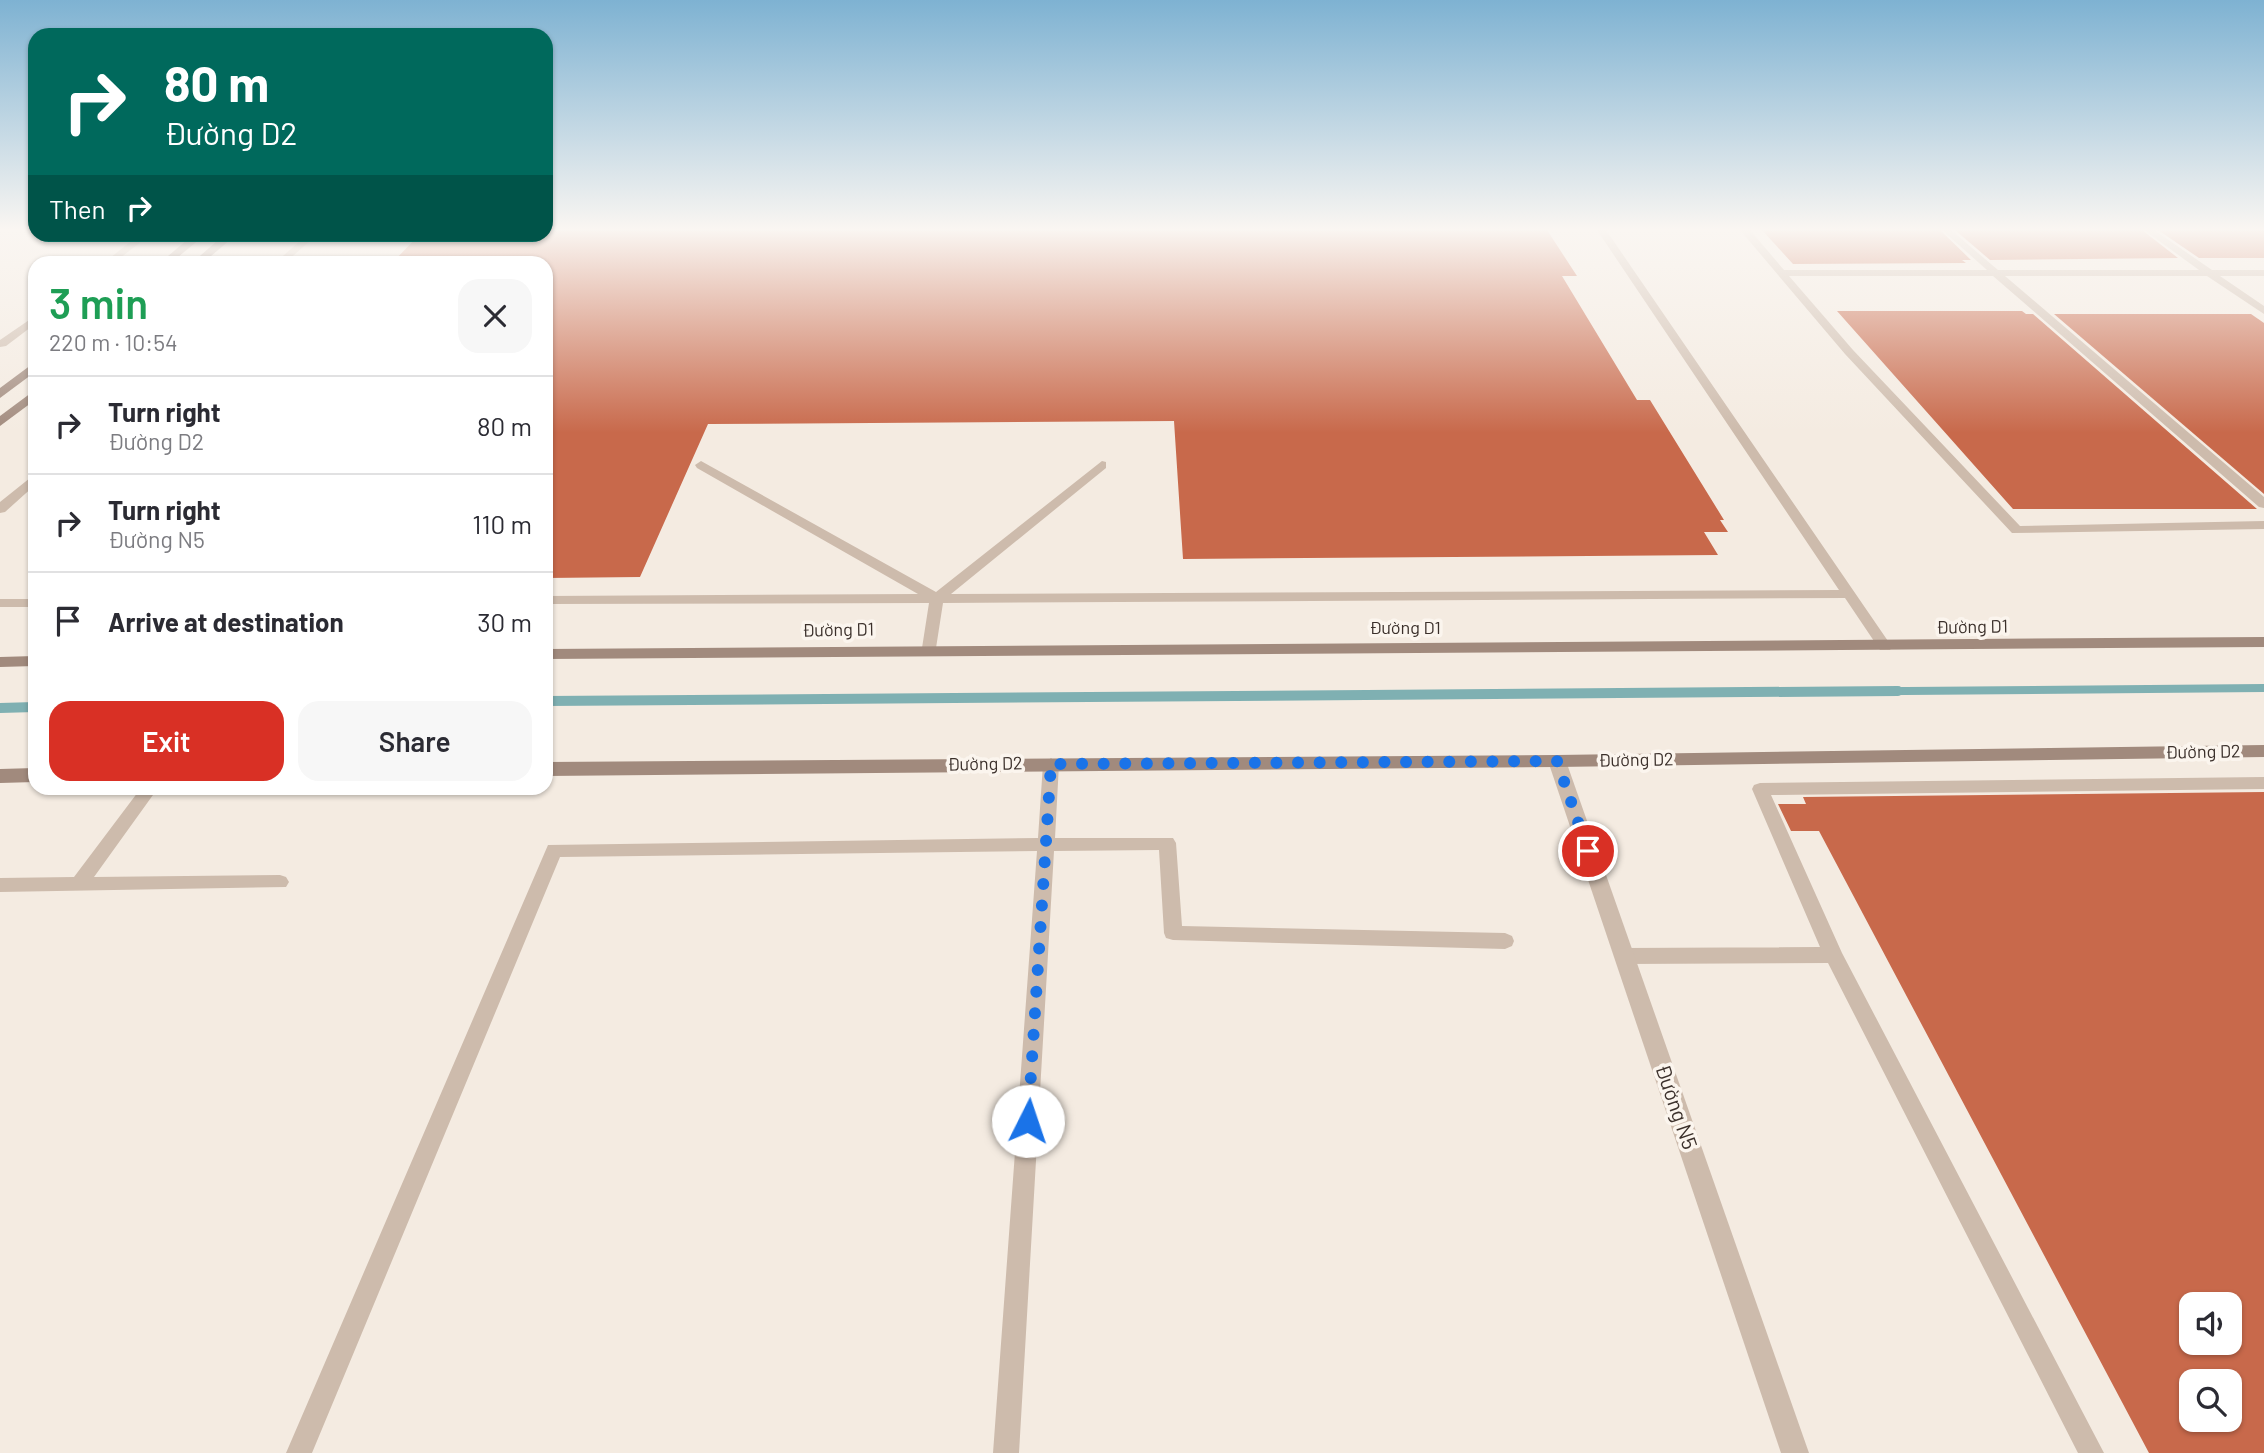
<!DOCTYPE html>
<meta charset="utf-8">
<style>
body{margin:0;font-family:Barlow,sans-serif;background:#f7f7f7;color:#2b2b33;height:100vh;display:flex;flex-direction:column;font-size:26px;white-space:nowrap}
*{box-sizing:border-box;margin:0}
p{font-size:23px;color:#7c7c81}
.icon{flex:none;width:38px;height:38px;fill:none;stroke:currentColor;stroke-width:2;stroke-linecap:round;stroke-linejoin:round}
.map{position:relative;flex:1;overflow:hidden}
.drawer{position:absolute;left:28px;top:256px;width:525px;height:539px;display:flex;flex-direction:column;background:#fff;border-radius:21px;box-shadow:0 2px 5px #0004}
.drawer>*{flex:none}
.top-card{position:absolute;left:28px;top:28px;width:525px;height:214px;border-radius:21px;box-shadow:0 2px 5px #0004;background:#00695c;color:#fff;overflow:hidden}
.buttons{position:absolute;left:2179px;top:1292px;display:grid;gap:14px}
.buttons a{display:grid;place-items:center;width:63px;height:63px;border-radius:14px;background:#fff;box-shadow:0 2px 5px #0004;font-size:35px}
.pin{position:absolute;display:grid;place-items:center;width:60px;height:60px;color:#fff;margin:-30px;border:4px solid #fff;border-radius:50%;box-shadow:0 2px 7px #0007}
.me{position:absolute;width:77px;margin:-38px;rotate:4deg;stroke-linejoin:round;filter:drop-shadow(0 0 5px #0008)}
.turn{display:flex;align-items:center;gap:24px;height:147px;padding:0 21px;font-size:32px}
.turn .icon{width:91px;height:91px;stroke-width:2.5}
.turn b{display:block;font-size:49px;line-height:60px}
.then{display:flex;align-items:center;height:66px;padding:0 21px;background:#0003;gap:14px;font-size:26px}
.round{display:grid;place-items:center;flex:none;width:74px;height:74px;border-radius:21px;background:#f7f7f7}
.headline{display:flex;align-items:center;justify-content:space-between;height:119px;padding:0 21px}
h1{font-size:42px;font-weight:600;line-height:52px;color:#1e9e55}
.action{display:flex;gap:14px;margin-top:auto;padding:14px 21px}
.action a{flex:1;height:80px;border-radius:21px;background:#d93025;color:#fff;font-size:28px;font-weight:600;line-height:80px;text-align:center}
.action a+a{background:#f7f7f7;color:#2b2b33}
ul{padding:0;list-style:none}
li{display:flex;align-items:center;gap:21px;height:98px;padding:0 21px;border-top:2px solid #e1e1e2}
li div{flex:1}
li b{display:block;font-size:26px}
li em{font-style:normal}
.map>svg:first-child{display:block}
</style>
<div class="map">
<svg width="2264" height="1453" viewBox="0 0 2264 1453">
<rect width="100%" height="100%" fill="#f4ebe1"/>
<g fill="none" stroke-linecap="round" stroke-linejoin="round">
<polyline stroke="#7fb0b2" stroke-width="8" points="1666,693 2264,688"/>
<g stroke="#7fb0b2" stroke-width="10">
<polyline points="546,701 1898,691"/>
<polyline points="0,708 35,707"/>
</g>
</g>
<g fill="#c8694b" fill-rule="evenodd">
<polygon points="546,230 1547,230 1577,276 1562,276 1637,400 1650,400 1724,520 1720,520 1728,532 1704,532 1718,555 1183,559 1174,421 708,424 640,577 546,578 546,262 393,262 420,234 546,234"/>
<polygon points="1762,230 1940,230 1971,260 1962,260 1966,263 1793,264"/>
<polygon points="1955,230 2142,230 2178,258 1990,260"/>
<polygon points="2158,230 2264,230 2264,258 2199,258"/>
<polygon points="1837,311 2022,311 2026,314 2033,314 2257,509 2013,509"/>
<polygon points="2054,314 2251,314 2264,323 2264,494"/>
<path d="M2264,792V1453H2149L1819,831H1791L1778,804H1806L1803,797ZM2191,1304H2230V1342H2191ZM2191,1381H2230V1419H2191Z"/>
</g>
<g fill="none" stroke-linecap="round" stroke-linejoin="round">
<g fill="#cdbbac" fill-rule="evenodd">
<polygon points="1597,230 1606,230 1890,644 1892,647 1890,650 1880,650 1845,598 943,603 936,648 929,653 922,648 929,603 546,604 546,596 918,594 697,468 695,465 701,461 936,592 1102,461 1106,462 1106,468 951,594 1839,590"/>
<polygon points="1740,230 1750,230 1784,270 1987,270 1942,230 1951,230 1998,270 2199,270 2144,230 2154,230 2212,270 2264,270 2264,276 2220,276 2264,306 2264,314 2207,276 2005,276 2264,497 2264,508 2259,507 1993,276 1789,276 1853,350 2020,526 2264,521 2264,529 2012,533 1845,354"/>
<polygon points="140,234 151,234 115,262 105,262"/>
<polygon points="308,234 318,234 286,262 276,262"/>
<polygon points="35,316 35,324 6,346 0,347 0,340"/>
<polygon points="35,474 35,485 5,512 0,513 0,502"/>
<rect x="0" y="599" width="35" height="8"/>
<polygon points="1051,758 1059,764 1055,838 1173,838 1176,843 1182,926 1505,933 1512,936 1514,941 1512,946 1505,949 1173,940 1166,938 1164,933 1159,850 1054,851 1019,1453 993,1453 1037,851 560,857 312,1453 286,1453 548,845 1038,838 1043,764"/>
<polygon points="2264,777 2264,789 1771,795 1842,953 2104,1453 2078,1453 1828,963 1624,964 1617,961 1615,956 1617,951 1624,948 1820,947 1752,789 1754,785 1760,783"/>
<polygon points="141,788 158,788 94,877 280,875 286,877 289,882 286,887 0,892 0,878 74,877"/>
</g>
<polygon fill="#cdbbac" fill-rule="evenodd" points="1557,755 1563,756 1566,761 1809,1453 1781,1453 1548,761 1551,756"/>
<g fill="#a18a7d" fill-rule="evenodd">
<polygon points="194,234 206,234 172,262 161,262"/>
<polygon points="225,234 237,234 204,262 193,262"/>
<polygon points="35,362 35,372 0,398 0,388"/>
<polygon points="35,390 35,400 0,426 0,416"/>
<polygon points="2264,637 2264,647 546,659 546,649"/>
<polygon points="35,656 35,666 0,667 0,657"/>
<polygon points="2264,745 2264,757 1557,767 546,776 546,762 1557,755"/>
<polygon points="35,768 35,782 0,783 0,769"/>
</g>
</g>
<linearGradient id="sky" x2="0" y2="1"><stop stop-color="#7eb2d2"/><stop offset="0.53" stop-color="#faf6f2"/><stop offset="1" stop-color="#faf6f2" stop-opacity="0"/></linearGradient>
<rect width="2264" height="433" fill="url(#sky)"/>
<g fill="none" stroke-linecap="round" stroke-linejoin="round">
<polyline stroke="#1a73e8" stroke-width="12" stroke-dasharray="0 21.6" points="1028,1121 1051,764 1557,761 1588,851"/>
</g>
<g text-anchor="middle" stroke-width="7" stroke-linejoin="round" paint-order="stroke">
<g font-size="18" fill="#3b302b" stroke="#fbf5ee">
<text transform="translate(1972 627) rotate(-1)" y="6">Đường D1</text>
<text x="1405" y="634">Đường D1</text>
<text transform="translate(838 630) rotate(-1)" y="6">Đường D1</text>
<text transform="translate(2203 752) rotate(-1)" y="6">Đường D2</text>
<text transform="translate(1636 760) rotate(-1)" y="6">Đường D2</text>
<text transform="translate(985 764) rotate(-1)" y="6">Đường D2</text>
</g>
<g font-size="21" fill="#3b302b" stroke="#fbf5ee">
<text transform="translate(1676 1107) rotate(71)" y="7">Đường N5</text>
</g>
</g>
</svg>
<div class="buttons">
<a><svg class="icon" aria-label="sound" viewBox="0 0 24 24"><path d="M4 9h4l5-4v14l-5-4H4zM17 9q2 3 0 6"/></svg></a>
<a><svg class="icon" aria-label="search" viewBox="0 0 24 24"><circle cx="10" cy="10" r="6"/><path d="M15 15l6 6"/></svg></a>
</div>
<div class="pin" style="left:1588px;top:851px;background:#d93025"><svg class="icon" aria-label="arrive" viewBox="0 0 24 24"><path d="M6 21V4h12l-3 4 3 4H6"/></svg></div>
<svg class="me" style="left:1028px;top:1121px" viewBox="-20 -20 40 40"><circle r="19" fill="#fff"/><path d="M0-13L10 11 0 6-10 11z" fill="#1a73e8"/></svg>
<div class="top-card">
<div class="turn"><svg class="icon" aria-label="right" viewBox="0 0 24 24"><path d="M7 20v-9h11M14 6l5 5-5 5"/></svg><div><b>80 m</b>Đường D2</div></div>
<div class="then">Then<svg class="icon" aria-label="right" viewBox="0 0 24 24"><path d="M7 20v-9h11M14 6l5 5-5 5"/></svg></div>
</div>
<section class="drawer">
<div class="headline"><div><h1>3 min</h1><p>220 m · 10:54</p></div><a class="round"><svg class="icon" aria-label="close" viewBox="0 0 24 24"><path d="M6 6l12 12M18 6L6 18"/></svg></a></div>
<ul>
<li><svg class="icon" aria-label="right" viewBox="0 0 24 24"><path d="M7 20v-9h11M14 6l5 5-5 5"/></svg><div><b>Turn right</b><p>Đường D2</p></div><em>80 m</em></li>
<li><svg class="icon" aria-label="right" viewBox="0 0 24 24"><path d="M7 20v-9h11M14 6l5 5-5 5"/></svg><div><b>Turn right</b><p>Đường N5</p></div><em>110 m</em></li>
<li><svg class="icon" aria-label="arrive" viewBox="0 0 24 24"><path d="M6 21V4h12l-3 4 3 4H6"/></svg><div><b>Arrive at destination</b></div><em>30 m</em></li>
</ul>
<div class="action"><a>Exit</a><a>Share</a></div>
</section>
</div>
